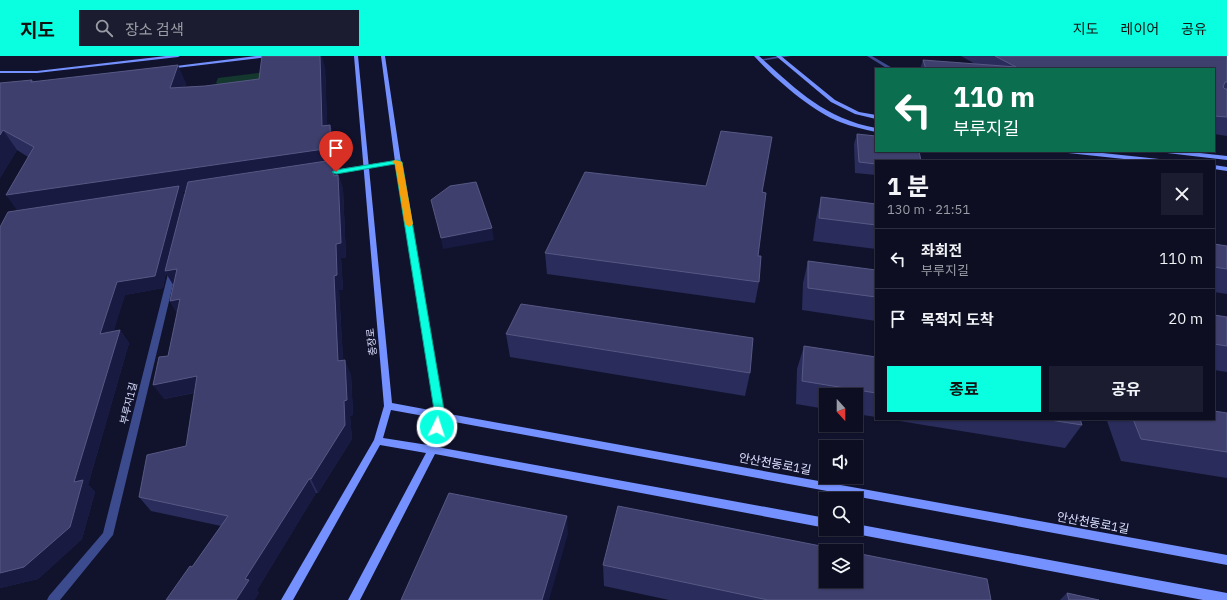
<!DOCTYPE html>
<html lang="ko">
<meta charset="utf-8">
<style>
body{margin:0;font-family:"IBM Plex Sans","Noto Sans KR",sans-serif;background:#1b1c2f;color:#f1f3f6;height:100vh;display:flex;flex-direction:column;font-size:15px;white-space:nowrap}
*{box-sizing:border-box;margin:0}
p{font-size:13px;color:#9a9ca5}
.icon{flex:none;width:22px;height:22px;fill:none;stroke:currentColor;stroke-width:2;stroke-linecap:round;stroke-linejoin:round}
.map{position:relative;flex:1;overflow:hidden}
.side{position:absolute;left:875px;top:104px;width:340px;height:260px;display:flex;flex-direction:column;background:#0d0e22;border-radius:0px;box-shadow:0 1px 3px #0004,0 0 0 1px #2d2e40}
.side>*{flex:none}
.top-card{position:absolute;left:875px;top:12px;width:340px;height:84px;border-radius:0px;box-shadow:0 1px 3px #0004,0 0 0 1px #2d2e40;background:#0b6e4f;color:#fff;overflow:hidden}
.needle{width:26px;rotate:159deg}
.tools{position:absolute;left:819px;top:332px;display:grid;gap:8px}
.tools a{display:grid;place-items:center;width:44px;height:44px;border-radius:0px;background:#0d0e22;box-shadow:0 1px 3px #0004,0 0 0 1px #2d2e40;font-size:20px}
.pin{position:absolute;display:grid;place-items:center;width:34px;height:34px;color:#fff;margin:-41px -17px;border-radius:50% 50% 50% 0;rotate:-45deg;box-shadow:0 0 4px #0007}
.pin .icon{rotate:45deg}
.me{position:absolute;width:44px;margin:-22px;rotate:4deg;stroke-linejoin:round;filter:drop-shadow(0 0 3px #0008)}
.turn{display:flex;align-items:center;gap:14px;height:84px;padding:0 12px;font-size:18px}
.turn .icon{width:52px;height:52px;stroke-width:2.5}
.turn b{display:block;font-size:28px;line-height:34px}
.round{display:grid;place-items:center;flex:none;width:42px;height:42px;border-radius:0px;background:#1b1c2f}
.summary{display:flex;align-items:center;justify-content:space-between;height:68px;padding:0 12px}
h1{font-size:24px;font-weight:700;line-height:30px}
.cta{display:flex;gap:8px;margin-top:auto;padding:8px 12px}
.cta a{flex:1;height:46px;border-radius:0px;background:#09ffdf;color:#111;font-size:16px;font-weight:700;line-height:46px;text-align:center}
.cta a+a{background:#1b1c2f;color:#f1f3f6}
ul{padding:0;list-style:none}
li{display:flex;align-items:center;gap:12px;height:60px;padding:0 12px;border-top:1px solid #2d2e40}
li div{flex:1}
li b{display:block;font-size:15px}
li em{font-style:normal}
header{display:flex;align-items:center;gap:24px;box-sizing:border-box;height:56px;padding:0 20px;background:#09ffdf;color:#111}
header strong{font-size:19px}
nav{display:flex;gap:22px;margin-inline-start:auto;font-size:14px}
.search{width:280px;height:36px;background:#1b1c2f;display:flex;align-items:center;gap:10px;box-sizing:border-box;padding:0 14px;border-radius:0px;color:#9a9ca5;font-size:15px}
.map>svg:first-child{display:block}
</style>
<header>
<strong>지도</strong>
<div class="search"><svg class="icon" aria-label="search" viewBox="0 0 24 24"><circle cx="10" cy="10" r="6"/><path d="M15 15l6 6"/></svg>장소 검색</div>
<nav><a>지도</a><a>레이어</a><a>공유</a></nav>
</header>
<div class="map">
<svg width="1227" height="544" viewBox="0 0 1227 544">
<rect width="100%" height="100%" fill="#11132d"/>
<polygon fill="#14372e" points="266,16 263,36 223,31 216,27 218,22"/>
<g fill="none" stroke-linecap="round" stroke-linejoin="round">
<g fill="#3c4b8d" fill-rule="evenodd">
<polygon points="779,0 791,0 760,5 758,4"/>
<polygon points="867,0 872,0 894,13 888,13"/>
<polygon points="398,104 400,105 400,107 326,119 323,117 326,115"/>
<polygon points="170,210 176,210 177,212 113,479 60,544 47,544 49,540 103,477"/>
</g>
<g fill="#7491ff" fill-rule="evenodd">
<polygon points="166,0 180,0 178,1 37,17 0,17 0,15 37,15"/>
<polygon points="256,0 270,0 268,1 168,13 166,12 168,11"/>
<path d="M354,0H358L392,347L435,355L395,106L381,0H385L401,106L444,357L1227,499V509L444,364L437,391L826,462V472L435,398L360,544H348L426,397L380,389L293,544H281L374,384L384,350ZM391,354L435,362L428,389L383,382Z"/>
<path d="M754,0H759C797,34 824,62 876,72V76C864,73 852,71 840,66C812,55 774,22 754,0Z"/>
<polygon points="776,0 781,0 835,44 859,56 876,59 876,63 855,58 831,46"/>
<polygon points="1065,95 1084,95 1159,103 1162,105 1143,105 1068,97"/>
<polygon points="1164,95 1182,95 1227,100 1227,104 1167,97"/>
<polygon points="1214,109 1227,111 1227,115 1214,113"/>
<polygon points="856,468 1227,537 1227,544 1203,544 856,478 852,476 851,473 856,473"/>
</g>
</g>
<g fill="#2a2c5b" fill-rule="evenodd">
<polygon points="961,0 1227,0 1227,80 1214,78 1214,13 920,13 923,4 975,8"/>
<path d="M325,11L327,69H330L337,88V112H336L343,133L346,202H341L343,234H339L343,304L351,319L353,359L350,360L352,383L318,437H316L257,534L259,537L192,511L221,470L151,455L139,441L186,390L194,337L164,343L168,300L177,257L170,245L173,229L166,217L163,232L125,239L113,275L120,274L129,287L88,429L95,436L82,483L38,523L0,532V171L17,155L28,101L17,94L0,122V27L32,24L33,25L186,27L185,31L205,30L259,23ZM186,135L185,141L182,136Z"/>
<polygon points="857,78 876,105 876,119 855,117 854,88"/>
<polygon points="706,130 762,136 758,200 759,226 755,247 547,218 545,197"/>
<polygon points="821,141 876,148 876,193 813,185 816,163"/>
<polygon points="1214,188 1227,190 1227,238 1214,236"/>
<polygon points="808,205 876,214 876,265 802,254 803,227"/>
<polygon points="1214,259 1227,261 1227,316 1214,314"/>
<polygon points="506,278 750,317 745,340 510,301"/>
<polygon points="804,290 876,301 876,361 856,358 856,339 826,339 826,353 796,348 797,313"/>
<polygon points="1227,357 1227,422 1121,405 1107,365 1108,363 1214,363"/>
<polygon points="887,363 1080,363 1082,369 1065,392"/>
<polygon points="603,509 991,544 669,544 604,530"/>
<polygon points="1067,537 1099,544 1060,544"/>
</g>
<g fill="#181a41">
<polygon points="320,0 322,0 325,11 328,90 322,70"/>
<polygon points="178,9 186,27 179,51 170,32"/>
<polygon points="330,69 337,88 337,112 336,112 338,118 338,134 334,120 334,112 182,136 185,142 177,213 174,230 166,217 163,232 125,239 109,291 100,278 21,160 6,139"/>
<polygon points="3,74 17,94 0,122 0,79"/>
<polygon points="338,119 343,133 346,202 341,202 343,234 339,234 344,320 338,305 334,220"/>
<polygon points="492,172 494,184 443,193 441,182"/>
<polygon points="180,243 179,260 170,245"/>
<polygon points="120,274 129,287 88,429 95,436 82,483 38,523 0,532 0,517"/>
<polygon points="345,304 351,319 353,359 350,360 352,383 318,437 311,423 344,345"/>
<polygon points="197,320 206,334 164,343 153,329"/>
<polygon points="309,423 316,437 257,534 259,537 255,544 236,544 245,523"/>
<polygon points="567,460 568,478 549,544 542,544"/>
</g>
<g fill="#3e3f6d" stroke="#575884">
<polygon points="262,0 320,0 322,70 330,69 331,92 6,139 34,91 3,74 0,79 0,27 32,24 31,26 178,9 170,32 205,30 259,23"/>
<polygon points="995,0 1227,0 1227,26 1225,26 1223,31 1225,33 1227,33 1227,61 1214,60 1214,13 926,13 923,4 1016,11"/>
<polygon points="721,75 772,81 762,136 766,137 758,200 761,200 759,226 545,197 585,116 706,130"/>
<polygon points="857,78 876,80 876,95 919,95 921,105 876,105 876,108 859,106"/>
<polygon points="333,104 334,120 338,119 341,187 336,188 337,219 334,220 338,305 345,304 347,344 344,345 345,369 311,423 309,423 245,523 249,524 236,544 166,544 190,510 192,511 228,460 139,441 147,399 186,390 197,320 153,329 159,301 168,300 180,243 170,245 177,213 165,215 188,126"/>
<polygon points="476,126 492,172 441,182 431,144 450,130"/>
<polygon points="179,130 155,220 117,226 100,278 120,274 74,426 83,424 70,471 24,511 0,517 0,171 8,156"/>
<polygon points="821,141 876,148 876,169 819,162"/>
<polygon points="1214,188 1227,190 1227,213 1214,211"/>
<polygon points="808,205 876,214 876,241 808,232"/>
<polygon points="521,248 753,282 750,317 506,278"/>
<polygon points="1214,259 1227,261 1227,290 1214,288"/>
<polygon points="804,290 876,301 876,337 802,325"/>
<polygon points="1214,355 1227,357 1227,396 1141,383 1133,363 1214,363"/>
<polygon points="1044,363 1080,363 1082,369"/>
<polygon points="449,437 567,460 542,544 401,544"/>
<polygon points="618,450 846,495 826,495 826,525 856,525 856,497 987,523 991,544 768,544 603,509"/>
<polygon points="1067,537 1099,544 1069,544"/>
</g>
<polygon fill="#09ffdf" stroke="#06a691" points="398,104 402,106 445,360 441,374 437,376 434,374 432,371 435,360 395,108 336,118 332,116 336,114"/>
<polygon fill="#f59e0b" points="395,104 402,106 413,168 409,171 405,168 395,108 392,106"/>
<g text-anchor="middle" stroke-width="4" stroke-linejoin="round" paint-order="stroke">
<g font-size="10" fill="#dde1ff" stroke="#11132d">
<text transform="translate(371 286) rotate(-96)" y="4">충장로</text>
<text transform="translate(128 347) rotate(-76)" y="4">부루지1길</text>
</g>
<g font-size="12" fill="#dde1ff" stroke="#11132d">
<text transform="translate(775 408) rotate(10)" y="4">안산천동로1길</text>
<text transform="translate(1093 467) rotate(10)" y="4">안산천동로1길</text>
</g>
</g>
</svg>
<div class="tools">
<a><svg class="needle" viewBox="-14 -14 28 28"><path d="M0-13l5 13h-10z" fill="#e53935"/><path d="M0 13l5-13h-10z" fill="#9a9ca5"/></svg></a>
<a><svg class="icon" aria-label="sound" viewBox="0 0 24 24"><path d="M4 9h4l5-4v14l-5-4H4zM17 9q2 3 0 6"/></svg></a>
<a><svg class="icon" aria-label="search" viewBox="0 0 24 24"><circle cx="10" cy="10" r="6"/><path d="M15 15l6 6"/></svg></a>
<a><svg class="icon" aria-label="layers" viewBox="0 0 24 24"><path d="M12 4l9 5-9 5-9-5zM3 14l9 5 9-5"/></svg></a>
</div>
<div class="pin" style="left:336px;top:116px;background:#d93025"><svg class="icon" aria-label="arrive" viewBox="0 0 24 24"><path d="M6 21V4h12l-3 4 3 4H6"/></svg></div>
<svg class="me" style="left:437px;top:371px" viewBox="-20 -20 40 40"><circle r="17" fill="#09ffdf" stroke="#fff" stroke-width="3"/><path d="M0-11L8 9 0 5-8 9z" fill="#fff"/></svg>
<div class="top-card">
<div class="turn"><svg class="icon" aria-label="left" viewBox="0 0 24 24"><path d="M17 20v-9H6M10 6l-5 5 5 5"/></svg><div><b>110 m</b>부루지길</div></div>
</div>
<section class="side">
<div class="summary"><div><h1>1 분</h1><p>130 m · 21:51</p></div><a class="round"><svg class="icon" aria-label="close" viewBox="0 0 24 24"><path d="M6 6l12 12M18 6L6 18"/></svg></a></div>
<ul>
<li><svg class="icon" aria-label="left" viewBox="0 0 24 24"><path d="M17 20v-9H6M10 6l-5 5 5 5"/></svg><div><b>좌회전</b><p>부루지길</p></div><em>110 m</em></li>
<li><svg class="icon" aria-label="arrive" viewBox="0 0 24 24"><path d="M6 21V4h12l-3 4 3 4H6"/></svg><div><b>목적지 도착</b></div><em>20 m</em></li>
</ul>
<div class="cta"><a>종료</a><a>공유</a></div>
</section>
</div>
